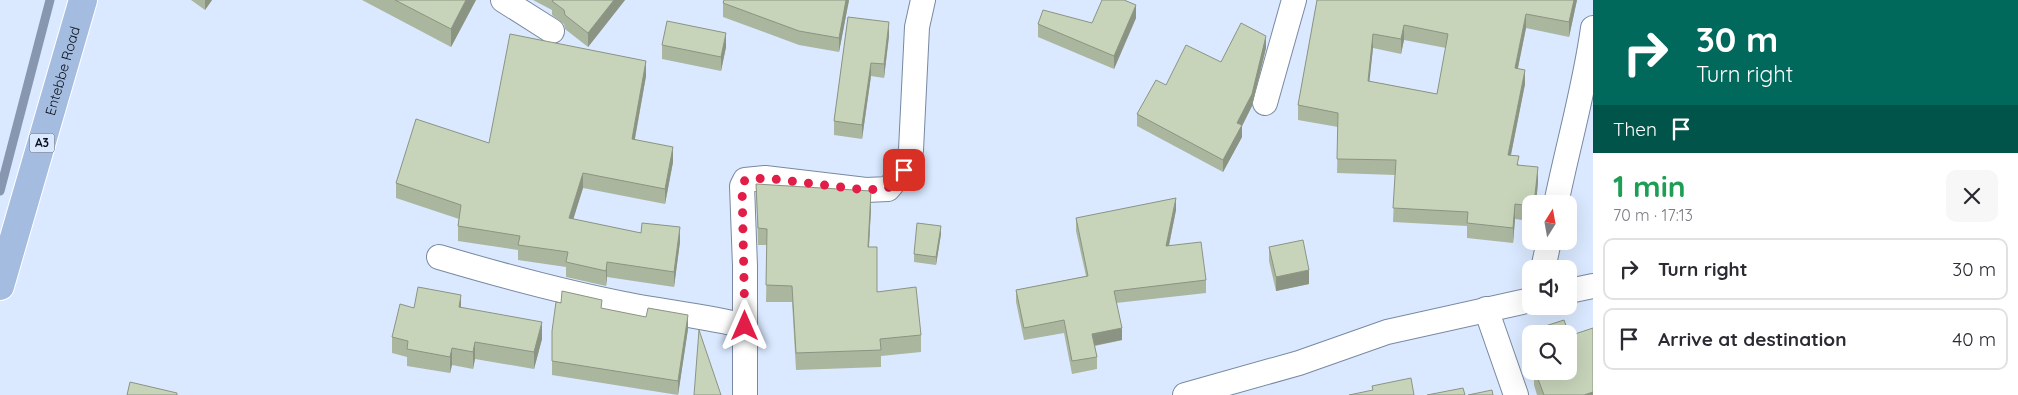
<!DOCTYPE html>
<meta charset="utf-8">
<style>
body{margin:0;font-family:Quicksand,sans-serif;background:#f7f7f7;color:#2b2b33;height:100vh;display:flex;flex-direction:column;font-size:19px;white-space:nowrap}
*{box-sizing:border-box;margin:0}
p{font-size:16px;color:#7c7c81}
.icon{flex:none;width:28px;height:28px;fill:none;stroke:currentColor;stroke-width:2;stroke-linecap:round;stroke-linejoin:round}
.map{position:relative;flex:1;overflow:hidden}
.sheet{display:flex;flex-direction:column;background:#fff;width:425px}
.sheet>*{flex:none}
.banner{background:#00695c;color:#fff;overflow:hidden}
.needle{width:32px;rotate:11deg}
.buttons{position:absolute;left:1522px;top:195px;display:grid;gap:10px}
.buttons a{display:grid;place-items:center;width:55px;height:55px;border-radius:10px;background:#fff;box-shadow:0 5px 20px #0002;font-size:25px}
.pin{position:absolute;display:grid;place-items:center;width:42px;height:42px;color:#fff;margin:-21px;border-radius:10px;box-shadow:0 2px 8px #0006}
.me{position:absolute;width:55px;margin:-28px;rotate:0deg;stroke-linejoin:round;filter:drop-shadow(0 0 4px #0008)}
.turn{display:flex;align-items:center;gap:18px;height:105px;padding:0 20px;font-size:22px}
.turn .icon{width:65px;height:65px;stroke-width:2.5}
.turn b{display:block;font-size:35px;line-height:42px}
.then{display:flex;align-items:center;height:48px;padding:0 20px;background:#0003;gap:10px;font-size:19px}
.round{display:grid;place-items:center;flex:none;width:52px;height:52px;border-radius:10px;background:#f7f7f7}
.headline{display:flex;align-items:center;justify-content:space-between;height:85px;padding:0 20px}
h1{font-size:30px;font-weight:700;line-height:38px;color:#1e9e55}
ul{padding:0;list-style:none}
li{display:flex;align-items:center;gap:15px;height:62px;margin:0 10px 8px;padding:0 10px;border:2px solid #e1e1e2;border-radius:10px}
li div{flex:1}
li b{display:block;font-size:19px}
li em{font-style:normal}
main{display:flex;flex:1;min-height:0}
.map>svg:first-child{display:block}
</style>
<main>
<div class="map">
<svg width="1593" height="395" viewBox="0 0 1593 395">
<rect width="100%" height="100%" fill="#dae9ff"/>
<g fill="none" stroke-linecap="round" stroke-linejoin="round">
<polyline stroke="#8797af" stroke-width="9" points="0,191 50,0"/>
<defs>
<g id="street">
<polyline points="503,0 552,31"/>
<polyline points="1265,103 1294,0"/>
<path d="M1556,204C1568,145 1585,87 1593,28"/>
<path d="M439,257C500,275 562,292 624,304C664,312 705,316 745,326"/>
<polyline points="1543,269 1549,241"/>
<polyline points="1569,291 1593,286"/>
<polyline points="1486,309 1516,395"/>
<polyline points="745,395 745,266 742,186 745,180 765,178 866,190 888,189 904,170 911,150 917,27 923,0"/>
<polyline points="1185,395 1299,363 1387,332 1531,300"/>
</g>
<g id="primary">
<path id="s1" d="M0,286L83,0"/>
</g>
</defs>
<use href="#street" stroke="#7889a1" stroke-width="26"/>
<use href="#primary" stroke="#fff" stroke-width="30"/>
<use href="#street" stroke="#fff" stroke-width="24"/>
<use href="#primary" stroke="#a4bcdf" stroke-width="28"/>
</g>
<g fill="#abb69f" fill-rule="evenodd">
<polygon points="191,0 212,0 205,10"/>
<polygon points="362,0 476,0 451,47"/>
<polygon points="533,0 625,0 588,47 565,29 564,24 552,15 552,10"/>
<polygon points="849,0 839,52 799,45 723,17 723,3"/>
<path d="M1317,0H1577L1569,37L1526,28L1518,68L1525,84L1511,155L1519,165L1538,182L1536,204H1531V221L1515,219L1513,243L1467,238V226L1393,222L1395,175L1337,173L1338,127L1298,120V105ZM1404,40L1446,48L1437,94L1369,81L1373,48L1401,54Z"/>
<polygon points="848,17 889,36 884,78 871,76 862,139 834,135 834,121"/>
<polygon points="1136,18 1114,69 1038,37 1038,24 1092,23"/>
<polygon points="662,45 726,47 721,71 662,59"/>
<polygon points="1266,48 1252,106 1242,126 1242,137 1223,172 1137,126 1137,114 1166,85 1221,62"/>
<polygon points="646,76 635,139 673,162 665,204 583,188 573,219 680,242 674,287 607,277 606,286 566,277 566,267 518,260 518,250 458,241 458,226 459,219 396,198 396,183"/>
<polygon points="756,184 871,208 869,247 877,292 921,335 921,352 881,356 881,367 796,370 792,302 766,302 767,245 758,245"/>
<polygon points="1176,210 1169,246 1206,280 1206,293 1116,303 1122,340 1095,346 1097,357 1097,369 1072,374 1064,333 1024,340 1016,302 1016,290 1086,276 1076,231 1076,218"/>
<polygon points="941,234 936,265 914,262 914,254"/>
<polygon points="1269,247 1309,284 1276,291 1269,261"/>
<polygon points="414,308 461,308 542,339 534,369 475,359 473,369 452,365 450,373 407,366 407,357 392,353 392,337"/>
<polygon points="602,309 688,329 678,395 552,375 552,331"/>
<polygon points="1569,336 1593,395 1537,395 1534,385 1534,371 1569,371"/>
</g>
<g fill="#8b9482">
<polygon points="205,0 212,0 205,10"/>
<polygon points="466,0 476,0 451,47 451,29"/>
<polygon points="614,0 625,0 588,47 588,33"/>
<polygon points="846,0 849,0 839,52 839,38"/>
<polygon points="1574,0 1577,0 1569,37 1569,22"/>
<polygon points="1136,5 1136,18 1114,69 1114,56"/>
<polygon points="1526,14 1526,28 1515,82 1515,68"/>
<polygon points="889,22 889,36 884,78 884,64"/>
<polygon points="1404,25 1404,40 1401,54 1401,39"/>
<polygon points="726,33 726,47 721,71 721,57"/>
<polygon points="1373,34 1373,48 1368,95 1368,81"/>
<polygon points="1266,36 1266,48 1252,106 1242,126 1242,137 1223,172 1223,160 1237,123"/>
<polygon points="646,61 646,76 632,154 632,139"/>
<polygon points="871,63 871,76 862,139 862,125"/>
<polygon points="1525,70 1525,84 1508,169 1508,155"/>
<polygon points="673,147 673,162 665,204 665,189"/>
<polygon points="1538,167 1538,182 1536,204 1534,204"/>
<polygon points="583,173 583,188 569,233 569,218"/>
<polygon points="871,191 871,208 868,264 868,247"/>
<polygon points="1176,198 1176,210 1166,259 1166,246"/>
<polygon points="1515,204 1515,219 1513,243 1513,228"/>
<polygon points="941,226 941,234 936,265 936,257"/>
<polygon points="680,227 680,242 674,287 674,272"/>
<polygon points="607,262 607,277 606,286 606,271"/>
<polygon points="1309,270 1309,284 1276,291 1276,277"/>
<polygon points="461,295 461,311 459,307"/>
<polygon points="688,315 688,329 678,395 678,381"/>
<polygon points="542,322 542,339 534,369 534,352"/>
<polygon points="1122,328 1122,340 1092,346 1092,334"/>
<polygon points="475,342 475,359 473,369 473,352"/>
<polygon points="452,348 452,365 450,373 450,357"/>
<polygon points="1593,392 1593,395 1583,395"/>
</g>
<g fill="#c7d4b9" stroke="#8b9482" fill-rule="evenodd">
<polygon points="395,0 466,0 451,29"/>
<polygon points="553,0 614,0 588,33 565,15 564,10 552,1"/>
<polygon points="724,0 846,0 839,38 799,31 723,3"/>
<polygon points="1102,0 1124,0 1136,5 1114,56 1038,24 1043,10 1092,23"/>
<path d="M1317,0H1574L1569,22L1526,14L1515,68L1525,70L1508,155L1519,156L1517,165L1538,167L1534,204H1531V206L1515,204L1513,228L1467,223L1468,212L1393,208L1396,160L1337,159L1338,113L1298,105ZM1404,25L1448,34L1437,94L1368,81L1373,34L1401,39Z"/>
<polygon points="848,17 889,22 884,64 871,63 862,125 834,121"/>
<polygon points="667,21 726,33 721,57 662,45"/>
<polygon points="1241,23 1266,36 1252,94 1237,123 1242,125 1223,160 1137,114 1156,80 1166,85 1186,45 1221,62"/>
<polygon points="510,34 646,61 632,139 673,147 665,189 583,173 569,218 641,233 642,223 680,227 674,272 607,262 606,271 566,262 568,252 518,245 520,236 458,226 461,205 396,183 416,119 489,143"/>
<polygon points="756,184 871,191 868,247 877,247 877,292 916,287 921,335 880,339 881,350 796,353 792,286 766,285 767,229 758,228"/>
<polygon points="1176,198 1166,246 1201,242 1206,280 1114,291 1122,328 1092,334 1097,357 1072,361 1064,320 1024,328 1016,290 1088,276 1076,218"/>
<polygon points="917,223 941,226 936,257 914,254"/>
<polygon points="1303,240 1309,270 1276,277 1269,247"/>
<polygon points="418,287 461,295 459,307 542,322 534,352 475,342 473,352 452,348 450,357 407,349 408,341 392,337 400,304 414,308"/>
<polygon points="562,291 602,300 601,308 646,317 648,308 688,315 678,381 552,361 552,331 556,302 561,303"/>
<polygon points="1564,320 1569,334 1534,334 1533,330"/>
<polygon points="1593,328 1593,392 1584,395 1544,395 1535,371 1569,371 1569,334 1569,336"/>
<polygon points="699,330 721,395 694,395"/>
<polygon points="1411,378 1414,395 1349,395 1373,390 1372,386"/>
<polygon points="130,382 177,393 177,395 127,395"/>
<polygon points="1463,388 1465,395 1427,395"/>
<polygon points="1492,390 1493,395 1468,395"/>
</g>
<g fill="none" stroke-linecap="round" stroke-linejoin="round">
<polyline stroke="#e11d48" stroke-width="9" stroke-dasharray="0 16.2" points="745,326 742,186 745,180 765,178 866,190 888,188 904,170"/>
</g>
<g text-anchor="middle" stroke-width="4" stroke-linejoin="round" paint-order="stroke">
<rect fill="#dae9ff" stroke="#48505d" stroke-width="1" x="29.5" y="133.5" width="25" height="19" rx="4"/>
<g font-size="12" font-weight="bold" fill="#090f18">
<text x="42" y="147">A3</text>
</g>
<g font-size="14" fill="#090f18" stroke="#dae9ff">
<text dy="5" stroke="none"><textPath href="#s1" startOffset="224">Entebbe Road</textPath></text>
</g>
</g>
</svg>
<div class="buttons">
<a><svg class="needle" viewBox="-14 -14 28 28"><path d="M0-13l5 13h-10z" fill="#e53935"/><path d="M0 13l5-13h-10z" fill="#7c7c81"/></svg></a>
<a><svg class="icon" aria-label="sound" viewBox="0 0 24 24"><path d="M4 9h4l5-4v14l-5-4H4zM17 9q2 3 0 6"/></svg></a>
<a><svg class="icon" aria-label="search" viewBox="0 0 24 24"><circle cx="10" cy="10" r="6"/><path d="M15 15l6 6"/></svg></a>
</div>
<div class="pin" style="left:904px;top:170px;background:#d93025"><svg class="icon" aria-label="arrive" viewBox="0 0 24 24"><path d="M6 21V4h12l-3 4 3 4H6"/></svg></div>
<svg class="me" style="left:745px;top:326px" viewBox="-20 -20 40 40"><path d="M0-17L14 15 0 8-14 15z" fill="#e11d48" stroke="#fff" stroke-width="4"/></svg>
</div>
<section class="sheet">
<div class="banner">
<div class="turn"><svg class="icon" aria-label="right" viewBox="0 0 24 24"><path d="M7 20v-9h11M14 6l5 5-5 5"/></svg><div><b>30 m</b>Turn right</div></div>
<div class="then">Then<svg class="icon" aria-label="arrive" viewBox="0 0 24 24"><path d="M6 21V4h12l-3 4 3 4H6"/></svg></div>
</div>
<div class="headline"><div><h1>1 min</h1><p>70 m · 17:13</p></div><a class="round"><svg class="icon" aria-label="close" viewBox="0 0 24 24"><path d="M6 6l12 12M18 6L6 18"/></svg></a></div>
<ul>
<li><svg class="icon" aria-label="right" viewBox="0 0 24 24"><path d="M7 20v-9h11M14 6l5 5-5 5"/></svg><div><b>Turn right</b></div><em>30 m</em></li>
<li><svg class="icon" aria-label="arrive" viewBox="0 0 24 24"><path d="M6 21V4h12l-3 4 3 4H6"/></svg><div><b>Arrive at destination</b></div><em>40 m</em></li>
</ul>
</section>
</main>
